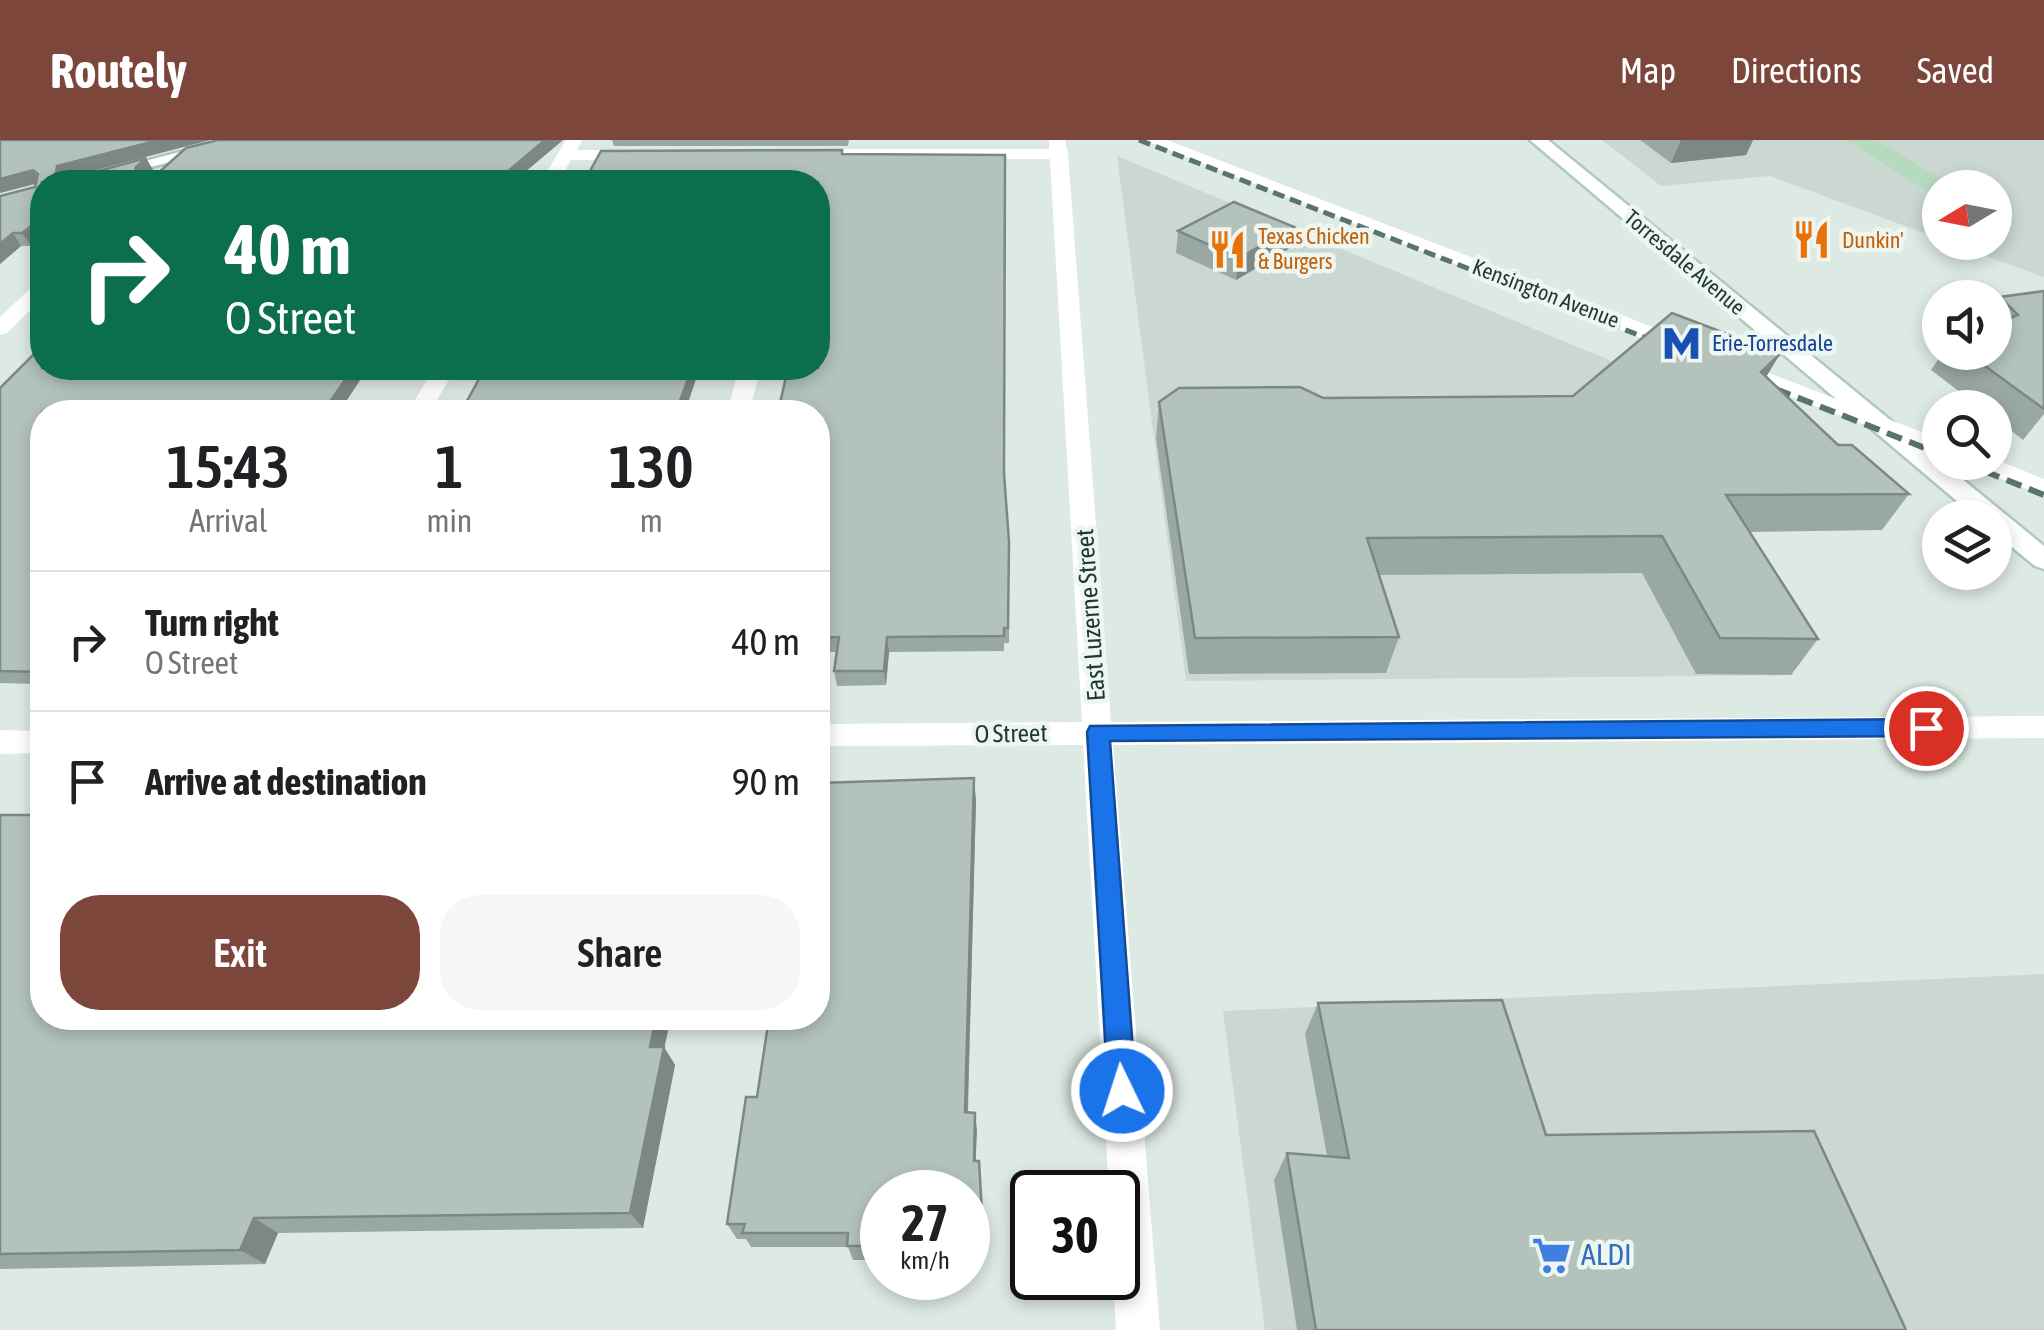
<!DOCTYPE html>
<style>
body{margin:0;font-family:"Asap Condensed",sans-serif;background:#f6f6f6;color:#202124;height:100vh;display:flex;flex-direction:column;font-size:38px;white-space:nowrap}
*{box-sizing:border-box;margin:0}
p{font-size:32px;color:#757577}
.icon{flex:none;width:55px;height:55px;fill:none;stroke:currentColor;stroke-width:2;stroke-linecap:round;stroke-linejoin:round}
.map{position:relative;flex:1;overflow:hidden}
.details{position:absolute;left:30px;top:260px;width:800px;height:630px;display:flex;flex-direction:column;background:#fff;border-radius:40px;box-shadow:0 5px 15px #0003}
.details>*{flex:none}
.hud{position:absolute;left:30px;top:30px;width:800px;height:210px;border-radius:40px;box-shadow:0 5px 15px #0003;background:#0b6e4f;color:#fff;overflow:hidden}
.needle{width:65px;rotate:260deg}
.fabs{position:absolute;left:1922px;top:30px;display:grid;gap:20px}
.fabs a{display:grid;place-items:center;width:90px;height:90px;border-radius:50%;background:#fff;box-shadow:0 5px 15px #0003;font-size:50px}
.speed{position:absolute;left:860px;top:1030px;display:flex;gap:20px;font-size:50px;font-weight:700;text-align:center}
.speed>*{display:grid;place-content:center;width:130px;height:130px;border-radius:50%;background:#fff;box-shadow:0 5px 15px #0003;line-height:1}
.speed small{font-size:25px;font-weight:400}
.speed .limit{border:5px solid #111;border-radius:15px;background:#fff;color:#111}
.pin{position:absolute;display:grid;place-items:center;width:85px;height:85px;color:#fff;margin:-42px;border:5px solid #fff;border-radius:50%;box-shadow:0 2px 10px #0007}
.me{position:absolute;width:110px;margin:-55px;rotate:356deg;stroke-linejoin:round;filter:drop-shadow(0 0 8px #0008)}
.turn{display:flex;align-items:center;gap:35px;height:210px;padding:0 30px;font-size:45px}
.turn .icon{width:130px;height:130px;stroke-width:2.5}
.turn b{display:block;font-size:70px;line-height:85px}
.eta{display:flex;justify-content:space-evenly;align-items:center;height:170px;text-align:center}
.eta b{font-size:60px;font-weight:600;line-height:70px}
.button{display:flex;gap:20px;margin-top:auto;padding:20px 30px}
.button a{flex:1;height:115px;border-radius:40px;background:#7d463a;color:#fff;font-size:40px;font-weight:600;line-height:115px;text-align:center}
.button a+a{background:#f6f6f6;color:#202124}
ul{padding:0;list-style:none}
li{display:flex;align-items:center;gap:30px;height:140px;padding:0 30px;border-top:2px solid #e0e0e0}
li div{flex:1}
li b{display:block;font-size:38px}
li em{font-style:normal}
header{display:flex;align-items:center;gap:60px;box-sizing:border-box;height:140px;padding:0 50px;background:#7d463a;color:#fff}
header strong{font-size:48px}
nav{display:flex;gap:55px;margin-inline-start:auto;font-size:35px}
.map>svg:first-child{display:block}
</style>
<header>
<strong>Routely</strong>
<nav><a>Map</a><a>Directions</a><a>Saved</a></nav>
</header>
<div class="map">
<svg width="2044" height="1190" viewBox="0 0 2044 1190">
<rect width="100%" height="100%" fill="#dde9e3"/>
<g fill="#cbd8d2">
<polygon points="1602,0 2044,0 2044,137 1950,103 1995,102 1995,48 1940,48 1940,99 1770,36 1661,46"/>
<polygon points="1117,16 1631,229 1665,327 1794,535 1186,541"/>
<polygon points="2044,834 2044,1190 1265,1190 1223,871"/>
</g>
<polygon fill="#b6dabe" points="1846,0 1876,0 1955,47 1940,48 1940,59"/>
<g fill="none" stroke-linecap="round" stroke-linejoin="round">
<defs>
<g id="secondary">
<polygon points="225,0 254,0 94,42 66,42"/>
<polygon points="1530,0 1548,0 2044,406 2044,429 2035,426 1995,393 1995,378 1977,378"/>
</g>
</defs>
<use href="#secondary" stroke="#b1c8bf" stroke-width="5"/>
<g fill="#fff" fill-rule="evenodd">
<polygon points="566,0 582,0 577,10 636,10 645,15 636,20 571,20 559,42 541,42"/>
<polygon points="1049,0 1065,0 1068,14 1111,582 2044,576 2044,598 1113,605 1160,1190 1116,1190 1113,1138 1118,1138 1118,1052 1109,1052 1083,605 818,606 818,584 1082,582 1050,19 802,19 793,14 802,9 1049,9"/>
<polygon points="42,142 42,159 7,193 0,195 0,177 35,144"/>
<polygon points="434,228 456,228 430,272 408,272"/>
<polygon points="739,228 761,228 749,272 727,272"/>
<polygon points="0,590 42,591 42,613 0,614"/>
</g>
<g fill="#fff" fill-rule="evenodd">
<polygon points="1144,0 1167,0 1694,203 1697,208 1694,213 1678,213"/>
<polygon points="1733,219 1940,299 1940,314 1725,231 1722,226"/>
<polygon points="1995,319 2044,339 2044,356 1972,327 1968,322 1995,322"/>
</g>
<use href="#secondary" fill="#fff" fill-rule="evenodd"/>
<polyline stroke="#59746b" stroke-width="5" stroke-dasharray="12 6" stroke-linecap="butt" points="1139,0 1659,203"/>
<g stroke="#59746b" stroke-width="6" stroke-dasharray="16 8" stroke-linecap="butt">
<polyline points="1653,200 1670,207"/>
<polyline points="1753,240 1940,314"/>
<polyline points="1962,322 2044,355"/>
</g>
</g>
<g fill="#9aa8a2">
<polygon points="0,0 210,0 84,33 146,18 153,30 150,33 157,34 218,0 563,0 513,42 42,42 42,95 31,106 21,106 0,124 0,56 35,47 36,44 0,53"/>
<polygon points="612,0 849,0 848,6 614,6"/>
<polygon points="1640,0 1753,0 1746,15 1671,23"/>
<polygon points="843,14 1005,337 1009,402 1009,503 1004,503 1004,511 889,512 886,545 837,546 834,531 837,512 818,512 818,272 787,232 764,233 762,228 818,228"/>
<polygon points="1178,91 1290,108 1236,140 1176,113"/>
<polygon points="2044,151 2044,274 2023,300 1995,278 1995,268 1981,268 1931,230 1943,212 1995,212 1995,164 2000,157"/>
<polygon points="42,228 368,228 339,272 42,272 42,544 0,543 0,248"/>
<polygon points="485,228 737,228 734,233 698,233"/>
<polygon points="1766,237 1838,305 1909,354 1882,390 1750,392 1818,499 1791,535 1696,534 1642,433 1379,435 1399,497 1386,533 1189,534 1156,298 1159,262 1323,258 1573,256"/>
<polygon points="976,660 968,972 975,973 976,1021 979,1021 985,1121 968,1121 968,1052 882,1052 882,1120 853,1120 848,1107 751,1107 746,1099 737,1099 727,1084 757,957"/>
<polygon points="0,675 42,878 671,878 664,907 675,925 643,1088 278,1093 265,1124 0,1129"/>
<polygon points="1318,863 1546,995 1906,1190 1297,1190 1274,1040 1287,1013 1327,1016 1305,894"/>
</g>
<g fill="#7d8884">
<polygon points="159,0 210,0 65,38 56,33 57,26"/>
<polygon points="545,0 563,0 513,42 495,42"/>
<polygon points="1681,0 1753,0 1746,15 1671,23"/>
<polygon points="146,18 153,30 143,39 135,32 136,27"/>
<polygon points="33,30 41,42 0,53 0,39"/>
<polygon points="40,78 42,81 42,95 31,106 22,93"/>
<polygon points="1294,87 1290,108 1236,140 1239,118"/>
<polygon points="13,93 21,106 0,124 0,104"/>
<polygon points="1780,214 1759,249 1761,232"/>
<polygon points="353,228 368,228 339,272 323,272"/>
<polygon points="692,228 696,228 698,233 685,272 676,272"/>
<polygon points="887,497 889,512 886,545 884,531"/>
<polygon points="974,638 976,660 967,989 965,972"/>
<polygon points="656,878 671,878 660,926 650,907"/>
<polygon points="664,907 675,925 643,1088 630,1073"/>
<polygon points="975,973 977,990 975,1037 974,1021"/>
<polygon points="254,1078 278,1093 265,1124 240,1110"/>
</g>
<g fill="#b3c3bc" stroke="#7d8884" stroke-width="2.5">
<polygon points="0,0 159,0 57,26 56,33 88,34 146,18 136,27 135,32 157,34 186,8 218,0 545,0 495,42 42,42 42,78 22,93 13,93 0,104 0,56 35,47 38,34 33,30 0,39"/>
<polygon points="842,10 842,14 1005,15 1004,333 1009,402 1008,488 1004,488 1004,496 887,497 884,531 834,531 839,497 818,498 818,272 778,272 788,228 818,228 818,42 584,42 601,11"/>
<polygon points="1234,62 1294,87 1239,118 1178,91"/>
<polygon points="2044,151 2044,269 1966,212 1995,212 1995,184 2018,175 2000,157"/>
<polygon points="1672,173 1780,214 1761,232 1838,305 1852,305 1909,354 1726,355 1818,499 1720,498 1662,396 1367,398 1399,497 1195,498 1159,262 1179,248 1300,247 1323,258 1573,256"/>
<polygon points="42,206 42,228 353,228 323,272 42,272 42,532 0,531 0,248"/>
<polygon points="485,228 692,228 676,272 461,272"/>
<polygon points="974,638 965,972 975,973 974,1021 979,1021 984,1107 968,1107 968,1052 882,1052 882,1106 847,1106 848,1093 742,1093 745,1084 727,1084 746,957 757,957 769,878 818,878 818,643"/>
<polygon points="0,675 42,675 42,878 656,878 650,907 664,907 630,1073 254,1078 240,1110 0,1114"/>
<polygon points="1502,860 1546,995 1814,991 1906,1190 1316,1190 1287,1013 1349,1018 1318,863"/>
</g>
<polygon fill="#1a73e8" stroke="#114b97" stroke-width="2.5" points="1926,579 1937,588 1926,596 1110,601 1136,951 1132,961 1122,965 1112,961 1108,951 1087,592 1090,586"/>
<defs>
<symbol id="restaurant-bare" viewBox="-9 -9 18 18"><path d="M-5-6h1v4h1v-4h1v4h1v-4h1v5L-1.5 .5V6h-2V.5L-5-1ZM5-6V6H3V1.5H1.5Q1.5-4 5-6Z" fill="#e8710a" stroke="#edf6f1" stroke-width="2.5" paint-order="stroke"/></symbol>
<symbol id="metro-bare" viewBox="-9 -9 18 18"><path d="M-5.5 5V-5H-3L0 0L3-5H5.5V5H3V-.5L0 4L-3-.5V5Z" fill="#1a4fb4" stroke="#edf6f1" stroke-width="2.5" paint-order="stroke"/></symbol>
<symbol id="supermarket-bare" viewBox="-9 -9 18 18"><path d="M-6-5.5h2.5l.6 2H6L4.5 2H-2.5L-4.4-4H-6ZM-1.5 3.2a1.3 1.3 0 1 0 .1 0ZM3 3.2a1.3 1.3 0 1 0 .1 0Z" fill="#3f7fe0" stroke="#edf6f1" stroke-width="2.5" paint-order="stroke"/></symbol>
</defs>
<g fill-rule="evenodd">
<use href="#restaurant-bare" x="1784" y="72" width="55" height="55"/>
<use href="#restaurant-bare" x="1200" y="82" width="55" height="55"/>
<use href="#metro-bare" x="1654" y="176" width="55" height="55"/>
<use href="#supermarket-bare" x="1524" y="1088" width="55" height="55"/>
</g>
<g text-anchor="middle" stroke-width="9" stroke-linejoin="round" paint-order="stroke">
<g font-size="22" fill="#c56008" stroke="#edf6f1" text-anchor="start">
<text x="1258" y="104">Texas Chicken<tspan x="1258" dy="25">&amp; Burgers</tspan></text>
<text x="1842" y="108">Dunkin'</text>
</g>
<g font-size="22" fill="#1f3830" stroke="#edf6f1">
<text transform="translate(1685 122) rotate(40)" y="8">Torresdale Avenue</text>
<text transform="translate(1546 153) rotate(21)" y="8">Kensington Avenue</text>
</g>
<g font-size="22" fill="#164399" stroke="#edf6f1" text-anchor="start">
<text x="1712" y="211">Erie-Torresdale</text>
</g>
<g font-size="25" fill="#1f3830" stroke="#edf6f1">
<text transform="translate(1090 475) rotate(-94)" y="9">East Luzerne Street</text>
<text transform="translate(1011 593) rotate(-1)" y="9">O Street</text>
</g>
<g font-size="30" fill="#366cbe" stroke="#edf6f1" text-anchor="start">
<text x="1581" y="1125">ALDI</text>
</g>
</g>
</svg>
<div class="fabs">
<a><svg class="needle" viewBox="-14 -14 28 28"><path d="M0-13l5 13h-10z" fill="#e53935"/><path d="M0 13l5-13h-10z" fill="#757577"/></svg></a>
<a><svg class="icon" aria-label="sound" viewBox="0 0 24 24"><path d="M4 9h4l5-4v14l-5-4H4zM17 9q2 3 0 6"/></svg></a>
<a><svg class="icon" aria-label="search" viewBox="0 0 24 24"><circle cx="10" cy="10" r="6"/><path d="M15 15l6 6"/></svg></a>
<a><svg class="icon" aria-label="layers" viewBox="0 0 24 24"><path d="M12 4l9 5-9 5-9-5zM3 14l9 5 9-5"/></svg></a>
</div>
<div class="speed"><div>27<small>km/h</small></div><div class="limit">30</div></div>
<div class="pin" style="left:1926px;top:588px;background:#d93025"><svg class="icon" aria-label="arrive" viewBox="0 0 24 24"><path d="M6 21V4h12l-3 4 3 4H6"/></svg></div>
<svg class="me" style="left:1122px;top:951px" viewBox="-20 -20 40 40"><circle r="17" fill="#1a73e8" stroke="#fff" stroke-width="3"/><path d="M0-11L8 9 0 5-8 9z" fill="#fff"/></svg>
<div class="hud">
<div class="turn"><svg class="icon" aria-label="right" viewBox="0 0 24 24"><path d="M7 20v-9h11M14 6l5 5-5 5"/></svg><div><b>40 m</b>O Street</div></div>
</div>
<section class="details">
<div class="eta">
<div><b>15:43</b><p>Arrival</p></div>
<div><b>1</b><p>min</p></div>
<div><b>130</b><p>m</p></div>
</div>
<ul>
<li><svg class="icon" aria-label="right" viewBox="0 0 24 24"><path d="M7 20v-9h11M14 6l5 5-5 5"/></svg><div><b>Turn right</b><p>O Street</p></div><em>40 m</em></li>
<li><svg class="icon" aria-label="arrive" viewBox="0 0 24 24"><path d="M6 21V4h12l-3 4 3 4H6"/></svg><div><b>Arrive at destination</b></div><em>90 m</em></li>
</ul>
<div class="button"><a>Exit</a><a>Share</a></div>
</section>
</div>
